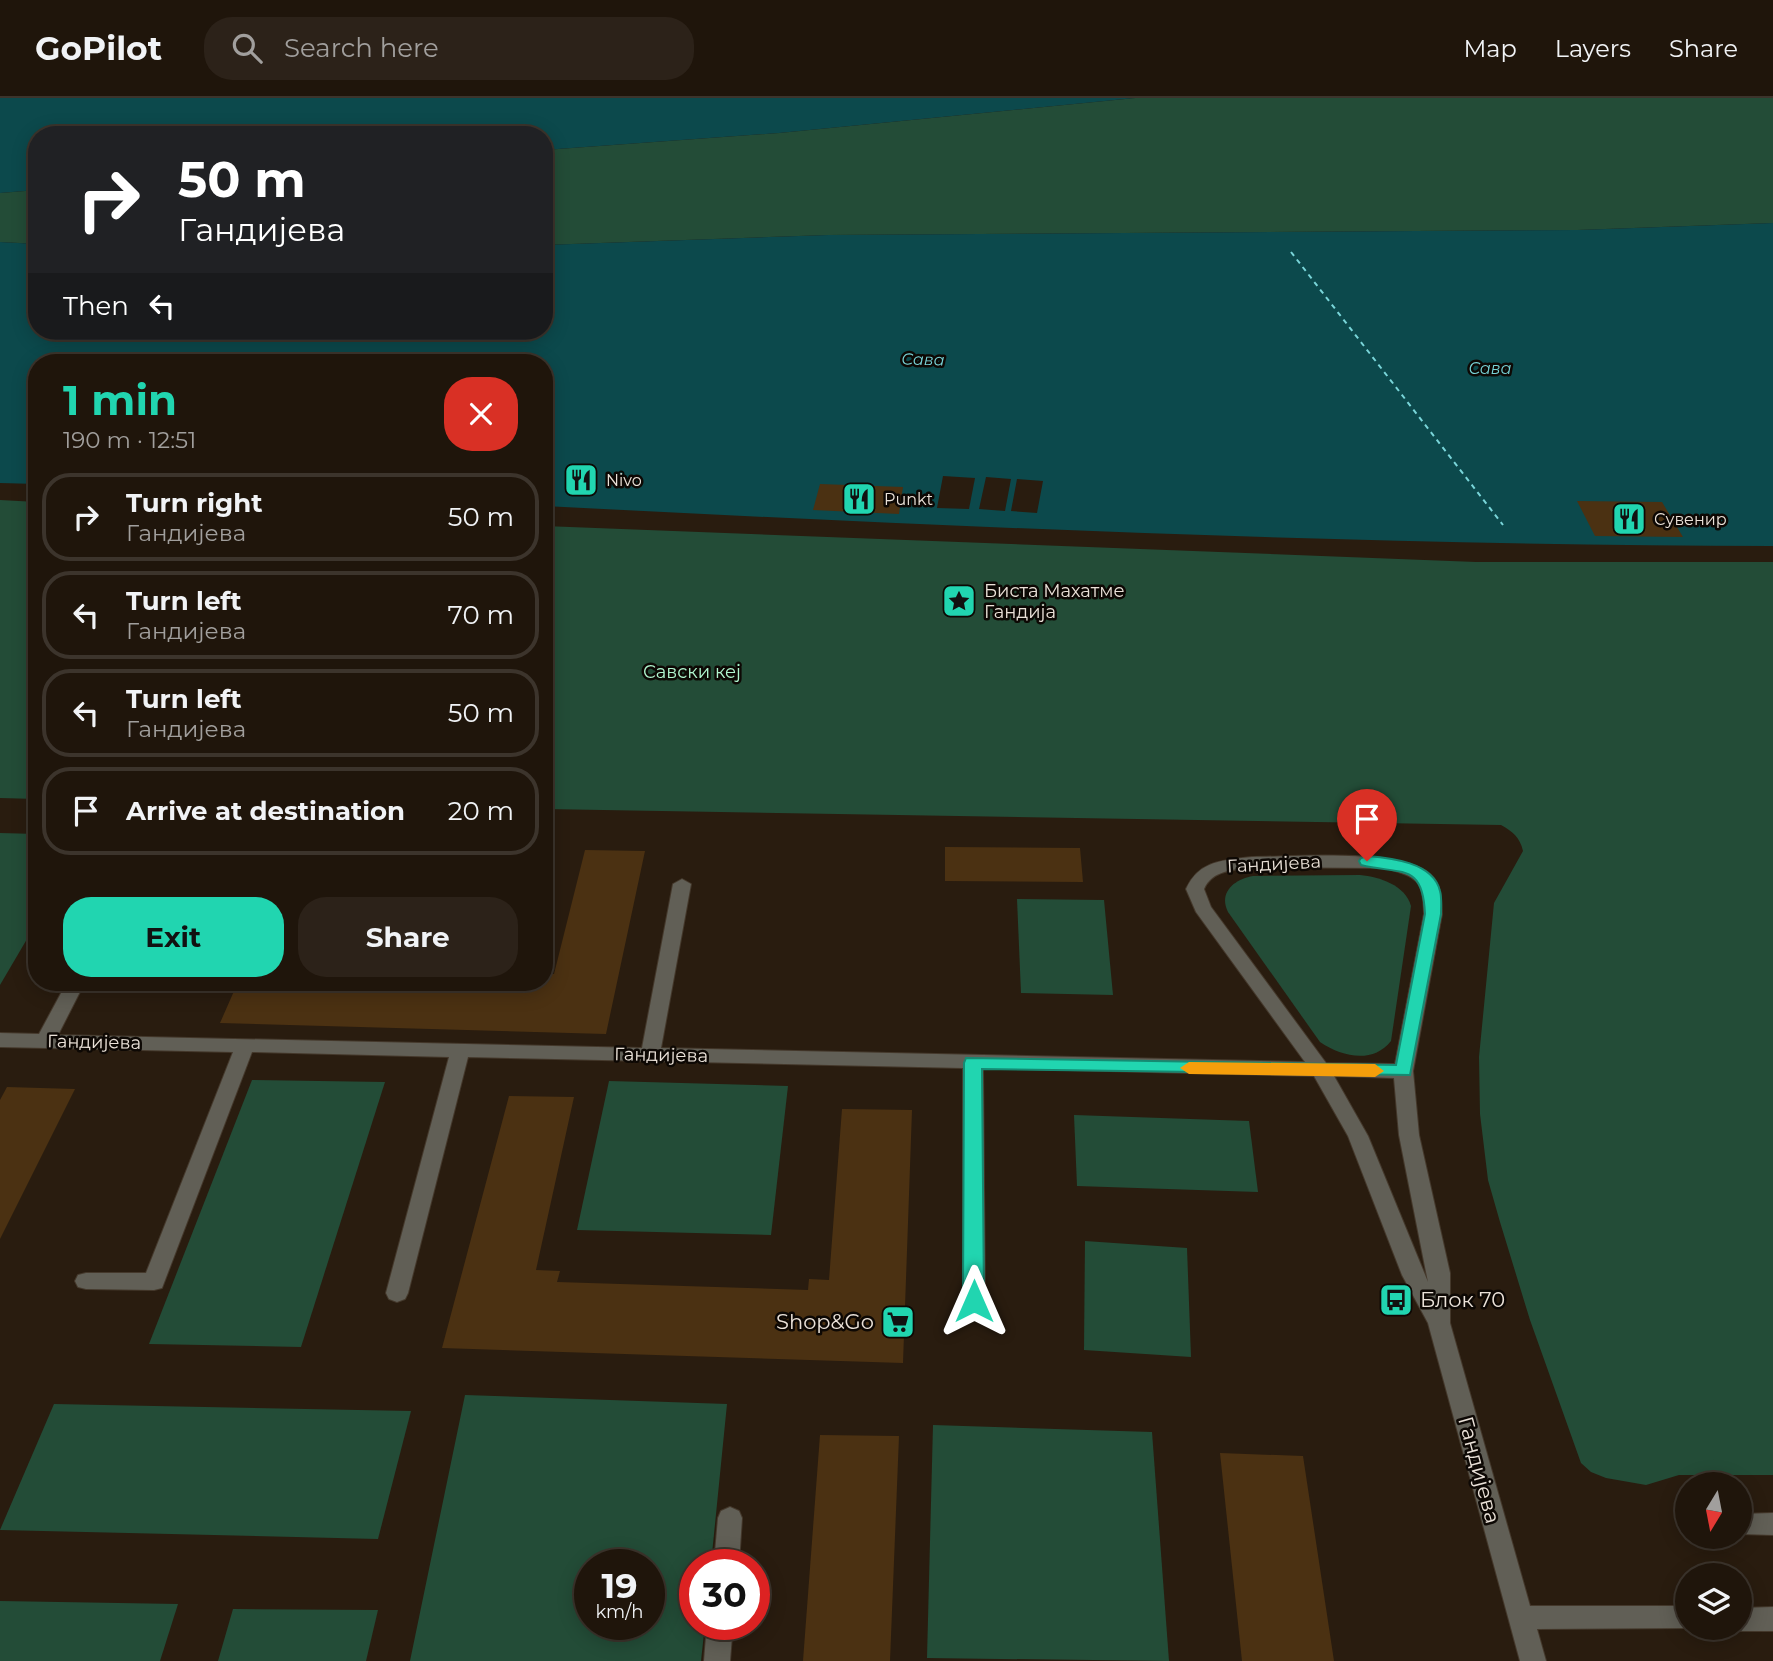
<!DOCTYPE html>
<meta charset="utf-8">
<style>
body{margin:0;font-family:Montserrat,sans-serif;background:#2c2219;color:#f1f3f6;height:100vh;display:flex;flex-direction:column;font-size:26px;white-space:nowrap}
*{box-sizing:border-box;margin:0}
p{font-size:23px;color:#a19f9d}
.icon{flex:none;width:38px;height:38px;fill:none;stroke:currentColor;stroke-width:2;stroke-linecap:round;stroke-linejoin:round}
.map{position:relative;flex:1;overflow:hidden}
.panel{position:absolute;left:28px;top:256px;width:525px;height:637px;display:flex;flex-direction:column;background:#1f150b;border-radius:28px;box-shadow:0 4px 18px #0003,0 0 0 2px #3c342c}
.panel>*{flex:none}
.hud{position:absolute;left:28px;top:28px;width:525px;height:214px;border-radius:28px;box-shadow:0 4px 18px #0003,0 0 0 2px #3c342c;background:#202124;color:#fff;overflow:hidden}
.needle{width:46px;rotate:190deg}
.tools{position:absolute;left:1675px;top:1374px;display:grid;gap:14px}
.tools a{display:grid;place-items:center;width:77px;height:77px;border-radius:50%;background:#1f150b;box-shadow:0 4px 18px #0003,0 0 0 2px #3c342c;font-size:35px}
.speed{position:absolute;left:574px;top:1451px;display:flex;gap:14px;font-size:35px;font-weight:700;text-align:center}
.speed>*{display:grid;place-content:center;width:91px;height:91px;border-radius:50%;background:#1f150b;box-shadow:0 4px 18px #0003,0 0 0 2px #3c342c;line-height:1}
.speed small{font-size:18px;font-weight:400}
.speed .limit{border:10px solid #d22;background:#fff;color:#111}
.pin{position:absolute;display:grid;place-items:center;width:60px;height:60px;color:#fff;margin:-72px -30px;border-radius:50% 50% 50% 0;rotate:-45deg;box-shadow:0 0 7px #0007}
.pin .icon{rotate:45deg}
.me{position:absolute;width:77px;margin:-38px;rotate:0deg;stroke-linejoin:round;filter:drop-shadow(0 0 5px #0008)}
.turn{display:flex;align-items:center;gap:24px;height:147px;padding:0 35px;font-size:32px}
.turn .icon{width:91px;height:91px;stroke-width:2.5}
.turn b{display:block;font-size:49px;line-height:60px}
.then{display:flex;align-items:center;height:66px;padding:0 35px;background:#0003;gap:14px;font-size:26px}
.round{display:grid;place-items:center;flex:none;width:74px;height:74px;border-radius:28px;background:#2c2219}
.summary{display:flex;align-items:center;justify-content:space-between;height:119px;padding:0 35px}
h1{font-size:42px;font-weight:700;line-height:52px;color:#21d5b0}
.button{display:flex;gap:14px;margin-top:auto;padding:14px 35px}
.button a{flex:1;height:80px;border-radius:28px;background:#21d5b0;color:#111;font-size:28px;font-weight:700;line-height:80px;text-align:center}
.button a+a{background:#2c2219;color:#f1f3f6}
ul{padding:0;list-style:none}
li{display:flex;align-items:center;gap:21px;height:88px;margin:0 14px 10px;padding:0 21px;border:4px solid #3c342c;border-radius:28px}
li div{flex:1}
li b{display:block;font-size:26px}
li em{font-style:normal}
header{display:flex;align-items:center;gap:42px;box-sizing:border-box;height:98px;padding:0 35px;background:#1f150b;border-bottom:2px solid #3c342c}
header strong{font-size:33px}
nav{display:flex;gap:38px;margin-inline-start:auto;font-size:24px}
.search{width:490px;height:63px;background:#2c2219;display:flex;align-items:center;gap:18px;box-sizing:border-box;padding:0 24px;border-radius:28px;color:#a19f9d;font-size:26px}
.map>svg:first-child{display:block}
</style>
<header>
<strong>GoPilot</strong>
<div class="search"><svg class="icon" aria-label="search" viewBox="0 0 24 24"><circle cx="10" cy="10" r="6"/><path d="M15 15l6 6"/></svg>Search here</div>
<nav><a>Map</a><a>Layers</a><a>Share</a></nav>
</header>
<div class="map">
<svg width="1773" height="1563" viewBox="0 0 1773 1563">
<rect width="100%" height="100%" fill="#291c0f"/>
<g fill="#234c37" fill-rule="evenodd">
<polygon points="1135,0 1773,0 1773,125 1578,132 829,137 544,147 544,52 779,35"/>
<polygon points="37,92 37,146 0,144 0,95"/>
<polygon points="0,402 37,404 37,701 0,700"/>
<path d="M544,428L1476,464H1773V1377H1679L1646,1387L1606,1380L1591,1374L1581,1365L1530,1222L1500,1124L1488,1082L1480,1016L1479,959L1494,805L1523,753C1520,739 1512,733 1501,727L544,711Z"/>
<polygon points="0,735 37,736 37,824 0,887"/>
<path d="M1360,777C1380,779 1405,787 1411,808L1391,943C1373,966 1342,959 1320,944L1228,814C1218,794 1235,781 1253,778Z"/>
<polygon points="1017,801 1104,802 1113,897 1021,895"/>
<polygon points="252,982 385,984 301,1249 149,1246"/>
<polygon points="609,983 788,988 771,1137 577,1132"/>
<polygon points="1074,1017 1249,1023 1258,1094 1077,1088"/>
<polygon points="1085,1143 1187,1150 1191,1259 1084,1252"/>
<path d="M465,1297L727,1306L711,1466H695V1526H705L701,1563H410ZM590,1466H649V1526H590Z"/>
<polygon points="54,1306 411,1313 378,1441 0,1432"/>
<polygon points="933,1327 1152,1334 1169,1563 927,1560"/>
<polygon points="0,1503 178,1506 160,1563 0,1563"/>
<polygon points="233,1511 378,1512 366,1563 218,1563"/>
</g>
<g fill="#0c494c">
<polygon points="0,0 1135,0 779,35 544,52 544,37 37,37 37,92 0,95"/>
<path d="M1773,125V448C1363,447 954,429 544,408V264H37V386L0,385V144L37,146V233H544V147L828,137L1578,132Z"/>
</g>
<g fill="#291c0f">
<polygon points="943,378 975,380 969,411 937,410"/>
<polygon points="986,379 1011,381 1005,413 979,411"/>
<polygon points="1017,381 1043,383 1037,415 1011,413"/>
</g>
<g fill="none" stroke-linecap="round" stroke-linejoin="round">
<polyline stroke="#79d5d9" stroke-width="2" stroke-dasharray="5 4.5" stroke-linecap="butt" points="1291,154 1503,427"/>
</g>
<g fill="#4b3112">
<polygon points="820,386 903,389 899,416 813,412"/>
<polygon points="1577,403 1662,404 1683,439 1595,438"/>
<polygon points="945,749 1080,750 1083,784 945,783"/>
<polygon points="585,752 645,753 606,936 220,925 238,884 544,884 544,876 554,876"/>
<polygon points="7,989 75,991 0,1141 0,1002"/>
<polygon points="509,998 574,999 536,1172 560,1173 557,1184 808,1192 809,1181 829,1182 842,1011 912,1012 903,1265 442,1250"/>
<polygon points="820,1337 899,1338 890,1563 803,1563"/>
<polygon points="1220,1355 1303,1358 1334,1563 1242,1563"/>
</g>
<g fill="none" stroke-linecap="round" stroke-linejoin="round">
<defs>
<g id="minor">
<path d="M1252,759C1293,759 1399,750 1430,776C1442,786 1441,802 1442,816L1413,973L1419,1037L1450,1175V1225L1530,1508H1687V1530H1692L1537,1531L1546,1563H1520L1428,1225L1402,1177L1348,1038L1314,978L983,970L985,1203L982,1209L974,1212L966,1209L963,1203V970L468,959L408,1195L405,1201L397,1204L389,1201L386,1195L449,959L252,954L162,1190L154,1192L86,1191L78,1189L75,1183L78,1177L86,1175H146L233,954L0,949V935L39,936L67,884H85L58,937L642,950L673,786L682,781L691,786L661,950L1305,964L1196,814L1186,791C1199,762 1224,762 1252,759ZM1252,769L1385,770C1418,779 1423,782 1424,816L1395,966L1326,965L1211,809L1204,791C1212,772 1234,772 1252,769ZM1334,978L1394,980L1399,1037L1428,1184L1368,1038Z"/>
<polygon points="730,1409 739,1413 742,1420 739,1466 714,1466 718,1420 721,1413"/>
<polygon points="1773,1415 1773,1437 1740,1436 1740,1416"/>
<polygon points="1773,1509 1773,1533 1740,1533 1732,1530 1740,1530 1740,1510"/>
<polygon points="707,1526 733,1526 730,1563 704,1563"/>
</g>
</defs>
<use href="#minor" stroke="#44382b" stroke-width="2"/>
<use href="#minor" fill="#615f56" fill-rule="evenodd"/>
</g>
<path fill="#21d5b0" stroke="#158a72" stroke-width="2" d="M1367,758C1391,760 1433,764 1440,793C1442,800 1441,809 1441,816L1410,977L982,971L984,1203L981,1209L974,1211L966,1209L963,1203L964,965L966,960L1396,967L1425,816C1423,764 1401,777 1361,767L1359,763L1361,760Z"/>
<polygon fill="#f59e0b" points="1189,964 1375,966 1384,973 1375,979 1189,976 1180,970"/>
<defs>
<symbol id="restaurant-square" viewBox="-11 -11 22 22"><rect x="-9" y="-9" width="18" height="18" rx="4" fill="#21d5b0" stroke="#0d0804"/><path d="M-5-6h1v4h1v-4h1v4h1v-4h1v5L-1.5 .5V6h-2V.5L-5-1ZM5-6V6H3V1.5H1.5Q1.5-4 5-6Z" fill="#111"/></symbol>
<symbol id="sight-square" viewBox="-11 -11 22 22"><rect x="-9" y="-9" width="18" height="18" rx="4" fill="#21d5b0" stroke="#0d0804"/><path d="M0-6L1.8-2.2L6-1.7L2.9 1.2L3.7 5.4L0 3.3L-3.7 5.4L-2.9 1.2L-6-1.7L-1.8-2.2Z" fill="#111"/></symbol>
<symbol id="bus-square" viewBox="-11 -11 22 22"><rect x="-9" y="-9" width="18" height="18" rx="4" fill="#21d5b0" stroke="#0d0804"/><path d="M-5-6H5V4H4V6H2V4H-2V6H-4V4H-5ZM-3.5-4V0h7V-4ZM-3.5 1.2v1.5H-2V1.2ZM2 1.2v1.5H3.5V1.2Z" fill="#111"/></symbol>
<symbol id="supermarket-square" viewBox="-11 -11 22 22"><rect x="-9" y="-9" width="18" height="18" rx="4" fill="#21d5b0" stroke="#0d0804"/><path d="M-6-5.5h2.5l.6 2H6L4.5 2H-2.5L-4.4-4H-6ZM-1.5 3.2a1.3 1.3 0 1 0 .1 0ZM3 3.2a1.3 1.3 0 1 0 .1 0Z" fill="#111"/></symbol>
</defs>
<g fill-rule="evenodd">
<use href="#restaurant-square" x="562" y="363" width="38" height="38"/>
<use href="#restaurant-square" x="840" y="382" width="38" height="38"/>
<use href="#restaurant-square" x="1610" y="402" width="38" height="38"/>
<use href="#sight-square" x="940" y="484" width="38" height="38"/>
<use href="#bus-square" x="1377" y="1183" width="38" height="38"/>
<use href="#supermarket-square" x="879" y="1205" width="38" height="38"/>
</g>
<g text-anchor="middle" stroke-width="5" stroke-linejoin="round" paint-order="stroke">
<g font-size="16" font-style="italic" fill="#79d5d9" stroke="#0d0804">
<text transform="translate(923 261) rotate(1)" y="6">Сава</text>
<text x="1490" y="276">Сава</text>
</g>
<g font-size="16" fill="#ebe2d9" stroke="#0d0804" text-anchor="start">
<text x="606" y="388">Nivo</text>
<text x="884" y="407">Punkt</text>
<text x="1654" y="427">Сувенир</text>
</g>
<g font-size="18" fill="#ebe2d9" stroke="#0d0804" text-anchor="start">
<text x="984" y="499">Биста Махатме<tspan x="984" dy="21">Гандија</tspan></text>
</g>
<g font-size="18" fill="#b1f7d0" stroke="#0d0804">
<text x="692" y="580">Савски кеј</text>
</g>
<g font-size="18" fill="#ebe2d9" stroke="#0d0804">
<text transform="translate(1274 766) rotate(-3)" y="6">Гандијева</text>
<text transform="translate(94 944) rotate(1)" y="6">Гандијева</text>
<text transform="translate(661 957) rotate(1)" y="6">Гандијева</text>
</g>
<g font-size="21" fill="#ebe2d9" stroke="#0d0804" text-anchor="start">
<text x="1420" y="1209">Блок 70</text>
<text x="874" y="1231" text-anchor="end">Shop&amp;Go</text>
</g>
<g font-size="21" fill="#ebe2d9" stroke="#0d0804">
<text transform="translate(1479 1372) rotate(75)" y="7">Гандијева</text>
</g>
</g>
</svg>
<div class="tools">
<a><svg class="needle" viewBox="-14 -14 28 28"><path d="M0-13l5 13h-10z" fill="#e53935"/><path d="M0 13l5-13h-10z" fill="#a19f9d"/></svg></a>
<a><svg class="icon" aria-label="layers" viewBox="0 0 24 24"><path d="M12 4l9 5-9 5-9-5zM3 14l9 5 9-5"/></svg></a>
</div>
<div class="speed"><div>19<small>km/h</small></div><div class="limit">30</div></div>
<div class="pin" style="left:1367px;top:763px;background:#d93025"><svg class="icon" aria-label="arrive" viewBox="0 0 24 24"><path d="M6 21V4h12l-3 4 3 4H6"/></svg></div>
<svg class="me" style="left:974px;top:1203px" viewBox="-20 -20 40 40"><path d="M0-17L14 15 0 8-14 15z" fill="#21d5b0" stroke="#fff" stroke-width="4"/></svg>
<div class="hud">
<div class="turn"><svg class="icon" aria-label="right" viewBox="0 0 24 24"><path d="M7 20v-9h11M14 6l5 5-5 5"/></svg><div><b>50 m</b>Гандијева</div></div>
<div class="then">Then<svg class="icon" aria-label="left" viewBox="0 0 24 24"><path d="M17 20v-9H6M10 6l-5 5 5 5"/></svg></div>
</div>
<section class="panel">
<div class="summary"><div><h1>1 min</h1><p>190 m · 12:51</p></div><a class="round" style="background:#d93025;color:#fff"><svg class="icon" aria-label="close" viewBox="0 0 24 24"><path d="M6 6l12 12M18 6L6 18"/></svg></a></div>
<ul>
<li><svg class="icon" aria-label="right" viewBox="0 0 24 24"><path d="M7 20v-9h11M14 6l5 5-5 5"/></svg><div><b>Turn right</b><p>Гандијева</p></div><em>50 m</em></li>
<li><svg class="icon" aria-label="left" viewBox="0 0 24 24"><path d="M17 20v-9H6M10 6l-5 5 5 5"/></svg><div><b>Turn left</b><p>Гандијева</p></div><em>70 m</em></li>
<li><svg class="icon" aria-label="left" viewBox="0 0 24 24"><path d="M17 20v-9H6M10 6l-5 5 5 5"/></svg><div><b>Turn left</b><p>Гандијева</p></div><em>50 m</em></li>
<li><svg class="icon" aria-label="arrive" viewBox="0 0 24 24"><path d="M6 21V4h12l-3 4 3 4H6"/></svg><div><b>Arrive at destination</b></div><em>20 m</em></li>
</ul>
<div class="button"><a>Exit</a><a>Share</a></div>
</section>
</div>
